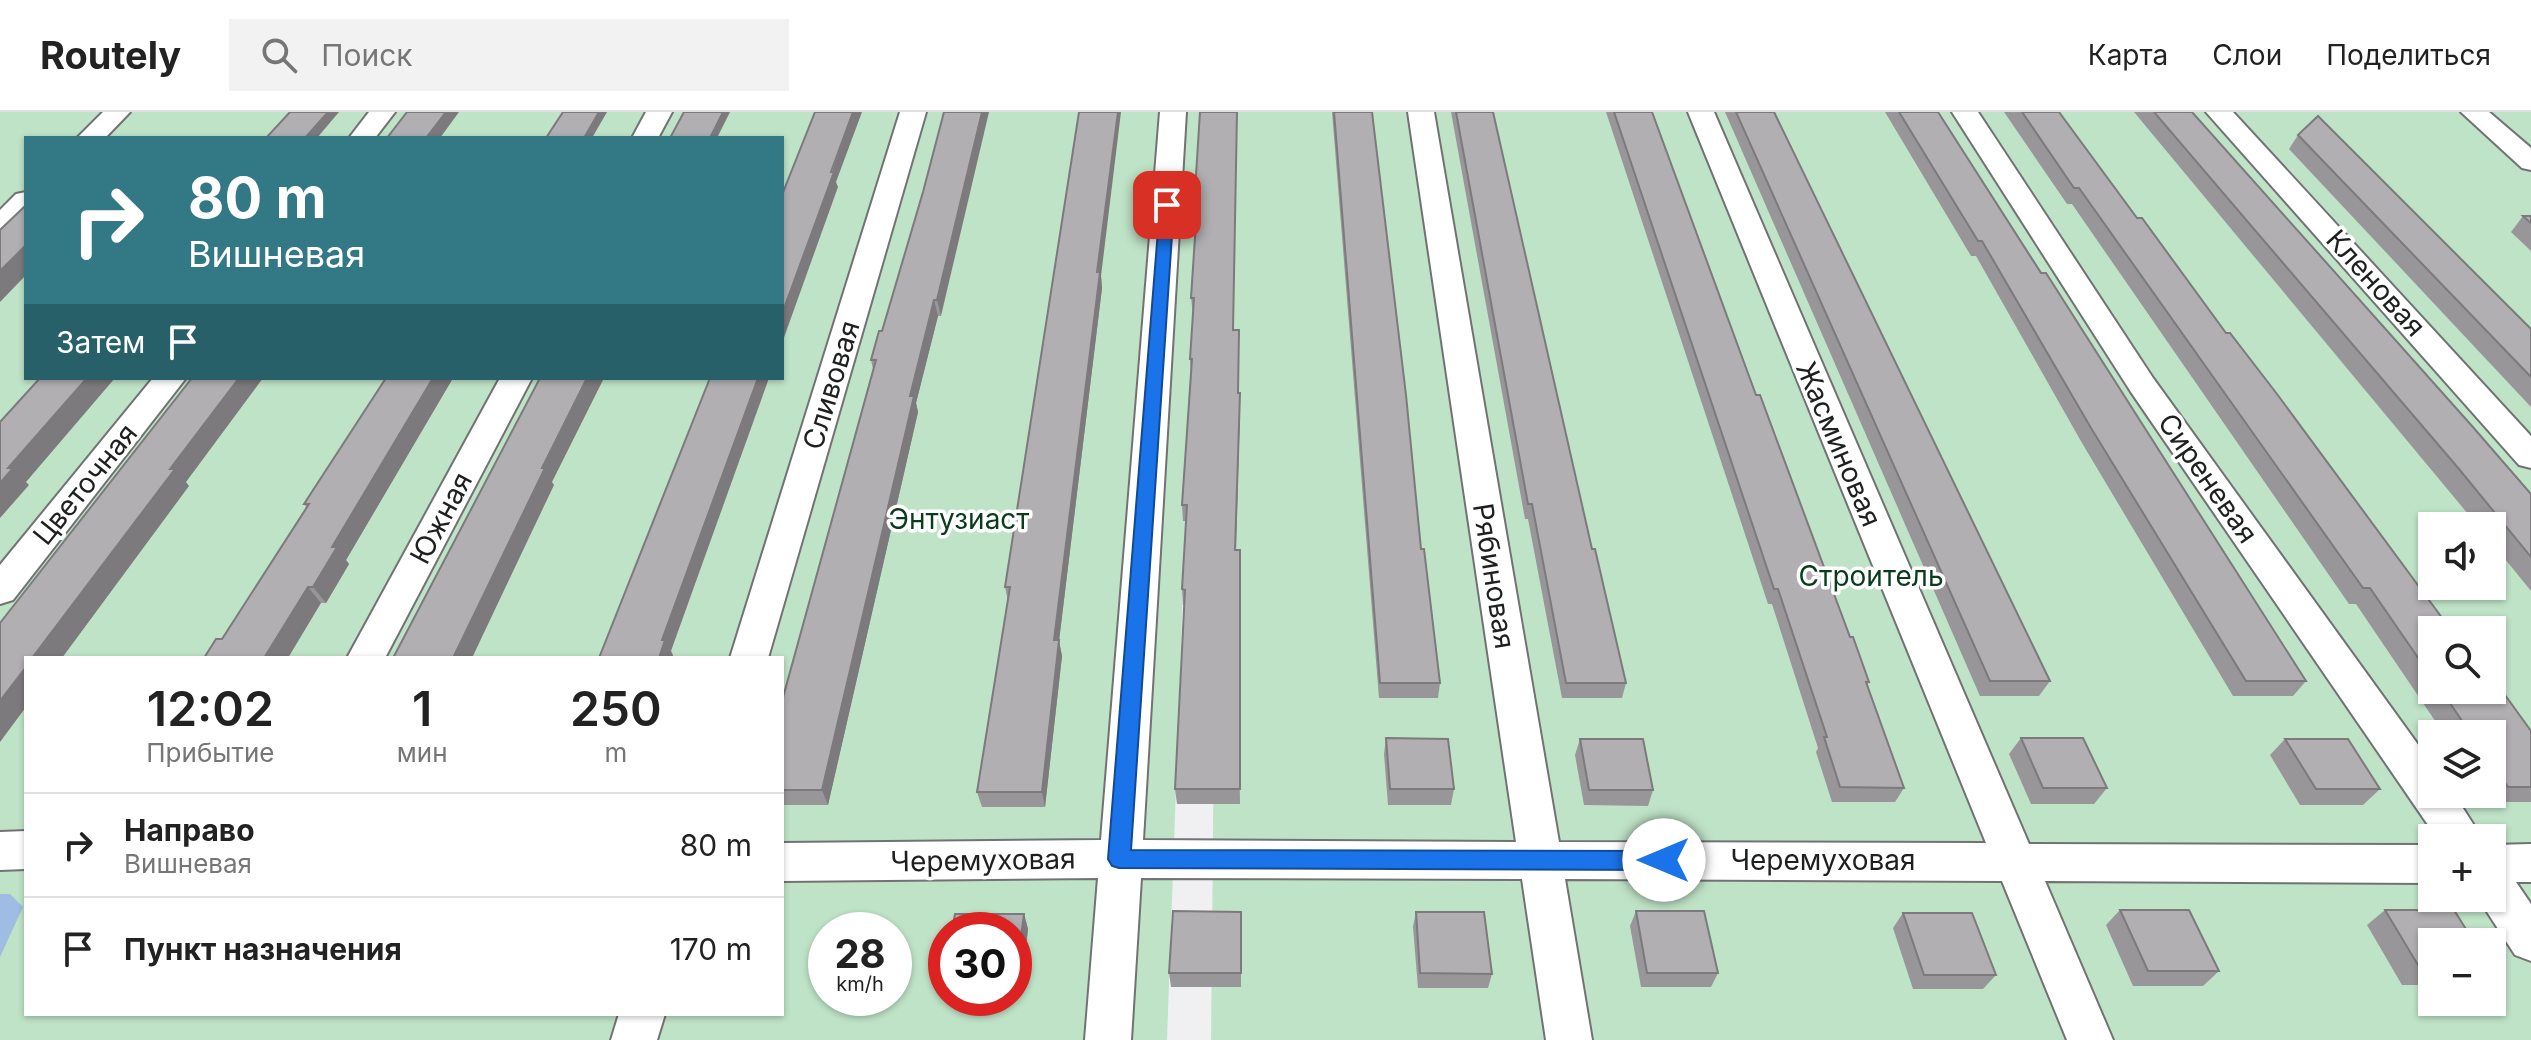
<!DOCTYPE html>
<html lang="ru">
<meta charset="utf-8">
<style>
body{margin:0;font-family:Inter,sans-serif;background:#f2f2f2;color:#222;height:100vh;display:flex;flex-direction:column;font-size:30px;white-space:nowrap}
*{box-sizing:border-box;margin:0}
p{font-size:26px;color:#767676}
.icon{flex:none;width:44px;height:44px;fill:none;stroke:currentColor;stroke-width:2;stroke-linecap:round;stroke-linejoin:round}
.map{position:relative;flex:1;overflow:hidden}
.drawer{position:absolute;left:24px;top:544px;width:760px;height:360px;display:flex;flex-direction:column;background:#fff;border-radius:0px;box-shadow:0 2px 6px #0004}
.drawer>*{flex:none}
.banner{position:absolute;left:24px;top:24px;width:760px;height:244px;border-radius:0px;box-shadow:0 2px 6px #0004;background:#327885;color:#fff;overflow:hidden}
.tools{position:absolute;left:2418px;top:400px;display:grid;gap:16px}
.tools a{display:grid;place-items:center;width:88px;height:88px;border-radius:0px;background:#fff;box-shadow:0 2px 6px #0004;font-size:40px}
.speed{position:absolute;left:808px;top:800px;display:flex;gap:16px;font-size:40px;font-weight:700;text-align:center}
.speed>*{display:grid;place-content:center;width:104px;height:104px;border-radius:50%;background:#fff;box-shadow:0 2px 6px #0004;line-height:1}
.speed small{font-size:20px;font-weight:400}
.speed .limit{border:12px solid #d22;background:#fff;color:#111}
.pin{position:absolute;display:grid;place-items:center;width:68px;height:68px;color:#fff;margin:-34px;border-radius:16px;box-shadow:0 4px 12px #0006}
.me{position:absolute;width:88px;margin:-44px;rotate:270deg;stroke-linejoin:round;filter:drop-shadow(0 0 6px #0008)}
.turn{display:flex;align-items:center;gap:28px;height:168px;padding:0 32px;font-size:36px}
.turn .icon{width:104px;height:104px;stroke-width:2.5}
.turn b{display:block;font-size:56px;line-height:68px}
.then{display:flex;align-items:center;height:76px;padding:0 32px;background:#0003;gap:16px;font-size:30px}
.eta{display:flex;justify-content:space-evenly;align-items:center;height:136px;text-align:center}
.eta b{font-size:48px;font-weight:600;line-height:56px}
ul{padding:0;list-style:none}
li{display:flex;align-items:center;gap:24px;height:104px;padding:0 32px;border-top:2px solid #e0e0e0}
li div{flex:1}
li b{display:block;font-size:30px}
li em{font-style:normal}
header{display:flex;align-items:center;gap:48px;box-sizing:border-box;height:112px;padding:0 40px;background:#fff;border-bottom:2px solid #e0e0e0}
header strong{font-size:38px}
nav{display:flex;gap:44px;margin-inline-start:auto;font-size:28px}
.search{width:560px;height:72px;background:#f2f2f2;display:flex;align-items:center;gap:20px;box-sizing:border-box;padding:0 28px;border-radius:0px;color:#767676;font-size:30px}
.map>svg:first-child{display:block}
</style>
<header>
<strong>Routely</strong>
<div class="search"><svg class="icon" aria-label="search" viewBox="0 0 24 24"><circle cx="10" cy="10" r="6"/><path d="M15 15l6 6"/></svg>Поиск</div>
<nav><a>Карта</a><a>Слои</a><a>Поделиться</a></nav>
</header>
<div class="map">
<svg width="2531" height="928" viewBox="0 0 2531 928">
<rect width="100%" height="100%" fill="#f0f0f3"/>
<g fill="#bfe3c7" fill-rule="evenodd">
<path d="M0,0H1200L1167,928H0ZM26,26H782V266H26ZM26,546H782V902H26ZM826,818H894V886H826ZM946,818H1014V886H946Z"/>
<path d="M1220,0H2531V928H1211ZM2432,414H2492V474H2432ZM2432,518H2492V578H2432ZM2432,622H2492V682H2432ZM2432,726H2492V786H2432ZM2432,830H2492V890H2432Z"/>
</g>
<polygon fill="#9fbce3" points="0,782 10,782 23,795 0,845"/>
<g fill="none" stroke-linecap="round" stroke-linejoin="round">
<defs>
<g id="minor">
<polygon points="103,0 130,0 105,26 77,26"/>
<polygon points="369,0 395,0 375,26 349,26"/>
<polygon points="646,0 672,0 658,26 632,26"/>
<polygon points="900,0 926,0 768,546 730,546"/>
<polygon points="1160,0 1186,0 1143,728 1516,730 1408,0 1434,0 1559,730 1986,731 1688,0 1714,0 2029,732 2432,733 2432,771 2045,769 2113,928 2067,928 2002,769 1565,767 1592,928 1546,928 1522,767 1141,766 1131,928 1085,928 1098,766 782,769 782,731 1101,728"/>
<polygon points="1952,0 1978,0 2153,266 2432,652 2432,682 2454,682 2482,726 2437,726 2131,280"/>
<polygon points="2206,0 2233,0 2531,324 2531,356 2519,353"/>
<polygon points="2461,0 2489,0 2531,36 2531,58 2522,56"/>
<polygon points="26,80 26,104 10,120 0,122 0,98 16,82"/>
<polygon points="153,266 186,266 13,488 0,492 0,453"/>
<polygon points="500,266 532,266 385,546 347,546"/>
<polygon points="26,719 26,757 0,758 0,720"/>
<polygon points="2531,732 2531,770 2516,770 2531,792 2531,849 2515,843 2478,786 2492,786 2492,733"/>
<polygon points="619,902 665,902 657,928 611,928"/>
</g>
</defs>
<use href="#minor" stroke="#727274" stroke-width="4"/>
<use href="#minor" fill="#fff" fill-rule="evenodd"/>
</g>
<g fill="#989698">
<polygon points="1200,0 1234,218 1239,235 1238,281 1240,298 1236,438 1240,692 1177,692 1175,677 1184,493 1183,493 1182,477 1186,409 1183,409 1182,393 1191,263 1190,247 1193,202 1191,186 1197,95 1195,95 1195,79"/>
<polygon points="1332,0 1372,0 1421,437 1440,571 1438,586 1379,586"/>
<polygon points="1451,0 1493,0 1592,437 1626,571 1622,586 1562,586 1528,407 1525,407"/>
<polygon points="1606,0 1652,0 1756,283 1850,525 1869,570 1867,574 1904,676 1895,690 1832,690 1816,640 1818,636 1772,492 1768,492"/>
<polygon points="1725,0 1774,0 2050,569 2039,584 1980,584"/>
<polygon points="1885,0 1938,0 2306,569 2293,584 2233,584 2082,331 1976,144 1971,144"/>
<polygon points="2004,0 2059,0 2432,518 2432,578 2492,578 2531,619 2531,690 2490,690 2484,682 2492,682 2492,622 2444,622 2356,492 2349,492 2072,92 2067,92"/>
<polygon points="2134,0 2192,0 2531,382 2531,479 2492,431 2492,414 2478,414"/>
<polygon points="2298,23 2531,217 2531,295 2289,37"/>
<polygon points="923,80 941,204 938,204 916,291 918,300 828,693 782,693 782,589 873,257 871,248 882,219"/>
<polygon points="2523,104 2531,104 2531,139 2511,120"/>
<polygon points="1101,164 1102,176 1059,529 1062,544 1045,695 982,695 977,680 1008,489 1005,475"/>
<polygon points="386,266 453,266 346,448 349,452 326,491 321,491 222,527 307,396 304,392"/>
<polygon points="1386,626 1454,677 1451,693 1388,693 1384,642"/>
<polygon points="2021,626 2107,676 2094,692 2031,692 2009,642"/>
<polygon points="1580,627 1653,678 1648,694 1584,693 1575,643"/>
<polygon points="2285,627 2380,677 2363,693 2300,693 2270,643"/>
<polygon points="2120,798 2219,859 2203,874 2133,874 2106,813"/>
<polygon points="2385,798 2432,830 2432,873 2402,873 2367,813"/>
<polygon points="1636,799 1718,861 1711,875 1641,875 1630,814"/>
<polygon points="1241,800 1241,875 1171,875 1169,861"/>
<polygon points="1416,800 1492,862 1488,876 1418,876 1413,815"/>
<polygon points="1903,801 1996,863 1983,877 1913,877 1893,816"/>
<polygon points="1024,802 1028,817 1021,877 1014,877 1014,818"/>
</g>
<g fill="#7c7a7c">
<polygon points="328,0 339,0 317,26 305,26"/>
<polygon points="446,0 459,0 440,26 426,26"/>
<polygon points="599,0 607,0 592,26 584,26"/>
<polygon points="723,0 730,0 717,26 710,26"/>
<polygon points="853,0 862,0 836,70 838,75 782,231 782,202"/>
<polygon points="982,0 989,0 941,204 937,188"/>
<polygon points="1118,0 1121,0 1101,164 1102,176 1059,529 1062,544 1045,695 1042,680 1054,528 1097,160"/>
<polygon points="26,133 26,163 0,190 0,159"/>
<polygon points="934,188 938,204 916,291 918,300 828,693 822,678 910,284"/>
<polygon points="87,266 115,266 26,370 29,373 0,406 0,371 8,356"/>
<polygon points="239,266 263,266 186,370 189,374 62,546 32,546 170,357"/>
<polygon points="433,266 453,266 346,448 349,452 326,491 313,475 332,435"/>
<polygon points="587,266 604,266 552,370 554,373 472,546 453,546 542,356"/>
<polygon points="758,266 769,266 671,539 673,543 672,546 659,546 662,528"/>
<polygon points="1240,281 1240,298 1235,454 1235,438"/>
<polygon points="308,475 321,491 288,546 264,546"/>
<polygon points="26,555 26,595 0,630 0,589"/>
<polygon points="1024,802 1028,817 1021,877 1016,863"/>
</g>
<g fill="#b1afb1" stroke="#7c7a7c" stroke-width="2">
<polygon points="290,0 328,0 305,26 266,26"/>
<polygon points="407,0 446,0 426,26 387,26"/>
<polygon points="563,0 599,0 584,26 546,26"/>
<polygon points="684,0 723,0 710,26 670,26"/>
<polygon points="815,0 853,0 831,60 834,60 782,202 782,83"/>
<polygon points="944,0 982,0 937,188 934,188 910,284 914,284 822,678 782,678 782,589 876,248 871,248 879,219 882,219 923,80"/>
<polygon points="1079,0 1118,0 1097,160 1100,160 1054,528 1059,528 1042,680 977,680 1010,475 1005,475"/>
<polygon points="1200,0 1237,0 1233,218 1239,218 1238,281 1240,281 1235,438 1240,438 1240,677 1175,677 1185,478 1182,477 1187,393 1182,393 1192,247 1190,247 1194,186 1191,186 1198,79 1195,79"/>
<polygon points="1334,0 1372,0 1406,283 1421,437 1424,437 1440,571 1380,571"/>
<polygon points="1456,0 1493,0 1592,437 1595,437 1626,571 1566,571 1532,392 1528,392"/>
<polygon points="1614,0 1652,0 1756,283 1760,283 1850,525 1853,525 1869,570 1866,570 1904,676 1840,675 1824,625 1827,625 1778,477 1774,477"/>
<polygon points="1736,0 1774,0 2050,569 1990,569"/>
<polygon points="1899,0 1938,0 2041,161 2046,161 2306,569 2246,569 2091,316 1982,129 1978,129"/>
<polygon points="2022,0 2059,0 2137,106 2142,106 2226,221 2230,221 2277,282 2451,518 2432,518 2432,566 2370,476 2363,476 2079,76 2074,76"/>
<polygon points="2154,0 2192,0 2472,314 2531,382 2531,445 2459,357"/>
<polygon points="2318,4 2531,217 2531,265 2298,23"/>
<polygon points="26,93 26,133 0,159 0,118"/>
<polygon points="2523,104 2531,104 2531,111"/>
<polygon points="40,266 87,266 8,356 13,356 0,371 0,310"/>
<polygon points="192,266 239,266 170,357 175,357 32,546 26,546 26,555 0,589 0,511"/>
<polygon points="386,266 433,266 332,435 337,435 313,475 308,475 264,546 204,546 216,527 222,527 309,392 304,392"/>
<polygon points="540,266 587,266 542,356 545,356 453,546 393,546"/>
<polygon points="710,266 758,266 662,528 665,528 659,546 599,546"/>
<polygon points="2492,565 2531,619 2531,675 2508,675 2492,652 2492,622 2471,622 2441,578 2492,578"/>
<polygon points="1386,626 1448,627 1454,677 1390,677"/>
<polygon points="2021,626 2083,626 2107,676 2043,676"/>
<polygon points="1580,627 1643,627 1653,678 1589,678"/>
<polygon points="2285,627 2348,627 2380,677 2316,677"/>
<polygon points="2120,798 2189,798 2219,859 2148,859"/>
<polygon points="2385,798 2454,798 2474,830 2432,830 2432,859 2421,858"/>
<polygon points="1173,799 1241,800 1241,861 1169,861"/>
<polygon points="1636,799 1704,799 1718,861 1647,861"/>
<polygon points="1416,800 1484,800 1492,862 1420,861"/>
<polygon points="1903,801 1972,801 1996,863 1924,863"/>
<polygon points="955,802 1024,802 1016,863 1014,863 1014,818 952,818"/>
</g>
<polygon fill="#1a73e8" stroke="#114b97" stroke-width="2" points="1167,89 1174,93 1131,738 1664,739 1672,741 1675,748 1672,755 1664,758 1119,756 1112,754 1108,747 1160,93"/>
<g text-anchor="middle" stroke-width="7" stroke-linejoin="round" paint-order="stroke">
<g font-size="28" fill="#1e1f1f" stroke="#fff">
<text transform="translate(2376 171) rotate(48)" y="10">Кленовая</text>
<text transform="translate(831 273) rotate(-73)" y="10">Сливовая</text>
<text transform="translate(1839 332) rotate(67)" y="10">Жасминовая</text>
<text transform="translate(2208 366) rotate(55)" y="10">Сиреневая</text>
<text transform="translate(85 372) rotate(-51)" y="10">Цветочная</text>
<text transform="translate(441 406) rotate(-62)" y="10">Южная</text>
<text transform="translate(1494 464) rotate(81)" y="10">Рябиновая</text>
<text transform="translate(983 748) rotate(-1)" y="10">Черемуховая</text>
<text x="1823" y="758">Черемуховая</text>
</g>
<g font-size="28" fill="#083c1d" stroke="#fff">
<text x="959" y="417">Энтузиаст</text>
<text x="1871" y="474">Строитель</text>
</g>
</g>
</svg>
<div class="tools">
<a><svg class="icon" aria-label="sound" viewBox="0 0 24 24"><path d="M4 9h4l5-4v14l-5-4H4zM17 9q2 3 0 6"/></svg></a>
<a><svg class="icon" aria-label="search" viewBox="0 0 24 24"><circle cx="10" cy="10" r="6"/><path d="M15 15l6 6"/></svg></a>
<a><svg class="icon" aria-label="layers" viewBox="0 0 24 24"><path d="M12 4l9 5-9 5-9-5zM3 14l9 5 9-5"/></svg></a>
<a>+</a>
<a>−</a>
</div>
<div class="speed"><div>28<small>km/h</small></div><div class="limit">30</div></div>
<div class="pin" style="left:1167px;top:93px;background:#d93025"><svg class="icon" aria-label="arrive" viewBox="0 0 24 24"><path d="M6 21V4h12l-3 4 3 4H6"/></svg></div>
<svg class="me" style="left:1664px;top:748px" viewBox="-20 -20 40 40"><circle r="19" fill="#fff"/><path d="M0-13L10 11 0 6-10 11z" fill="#1a73e8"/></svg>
<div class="banner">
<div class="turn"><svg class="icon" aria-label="right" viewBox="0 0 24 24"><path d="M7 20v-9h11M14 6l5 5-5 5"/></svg><div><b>80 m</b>Вишневая</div></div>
<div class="then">Затем<svg class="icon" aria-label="arrive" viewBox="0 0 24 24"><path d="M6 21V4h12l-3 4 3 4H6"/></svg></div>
</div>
<section class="drawer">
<div class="eta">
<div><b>12:02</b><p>Прибытие</p></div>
<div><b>1</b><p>мин</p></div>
<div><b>250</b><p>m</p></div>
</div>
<ul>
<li><svg class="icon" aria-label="right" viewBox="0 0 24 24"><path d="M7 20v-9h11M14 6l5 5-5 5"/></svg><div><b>Направо</b><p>Вишневая</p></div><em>80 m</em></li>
<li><svg class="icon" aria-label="arrive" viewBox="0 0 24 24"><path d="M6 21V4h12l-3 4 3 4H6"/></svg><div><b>Пункт назначения</b></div><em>170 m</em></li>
</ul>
</section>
</div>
